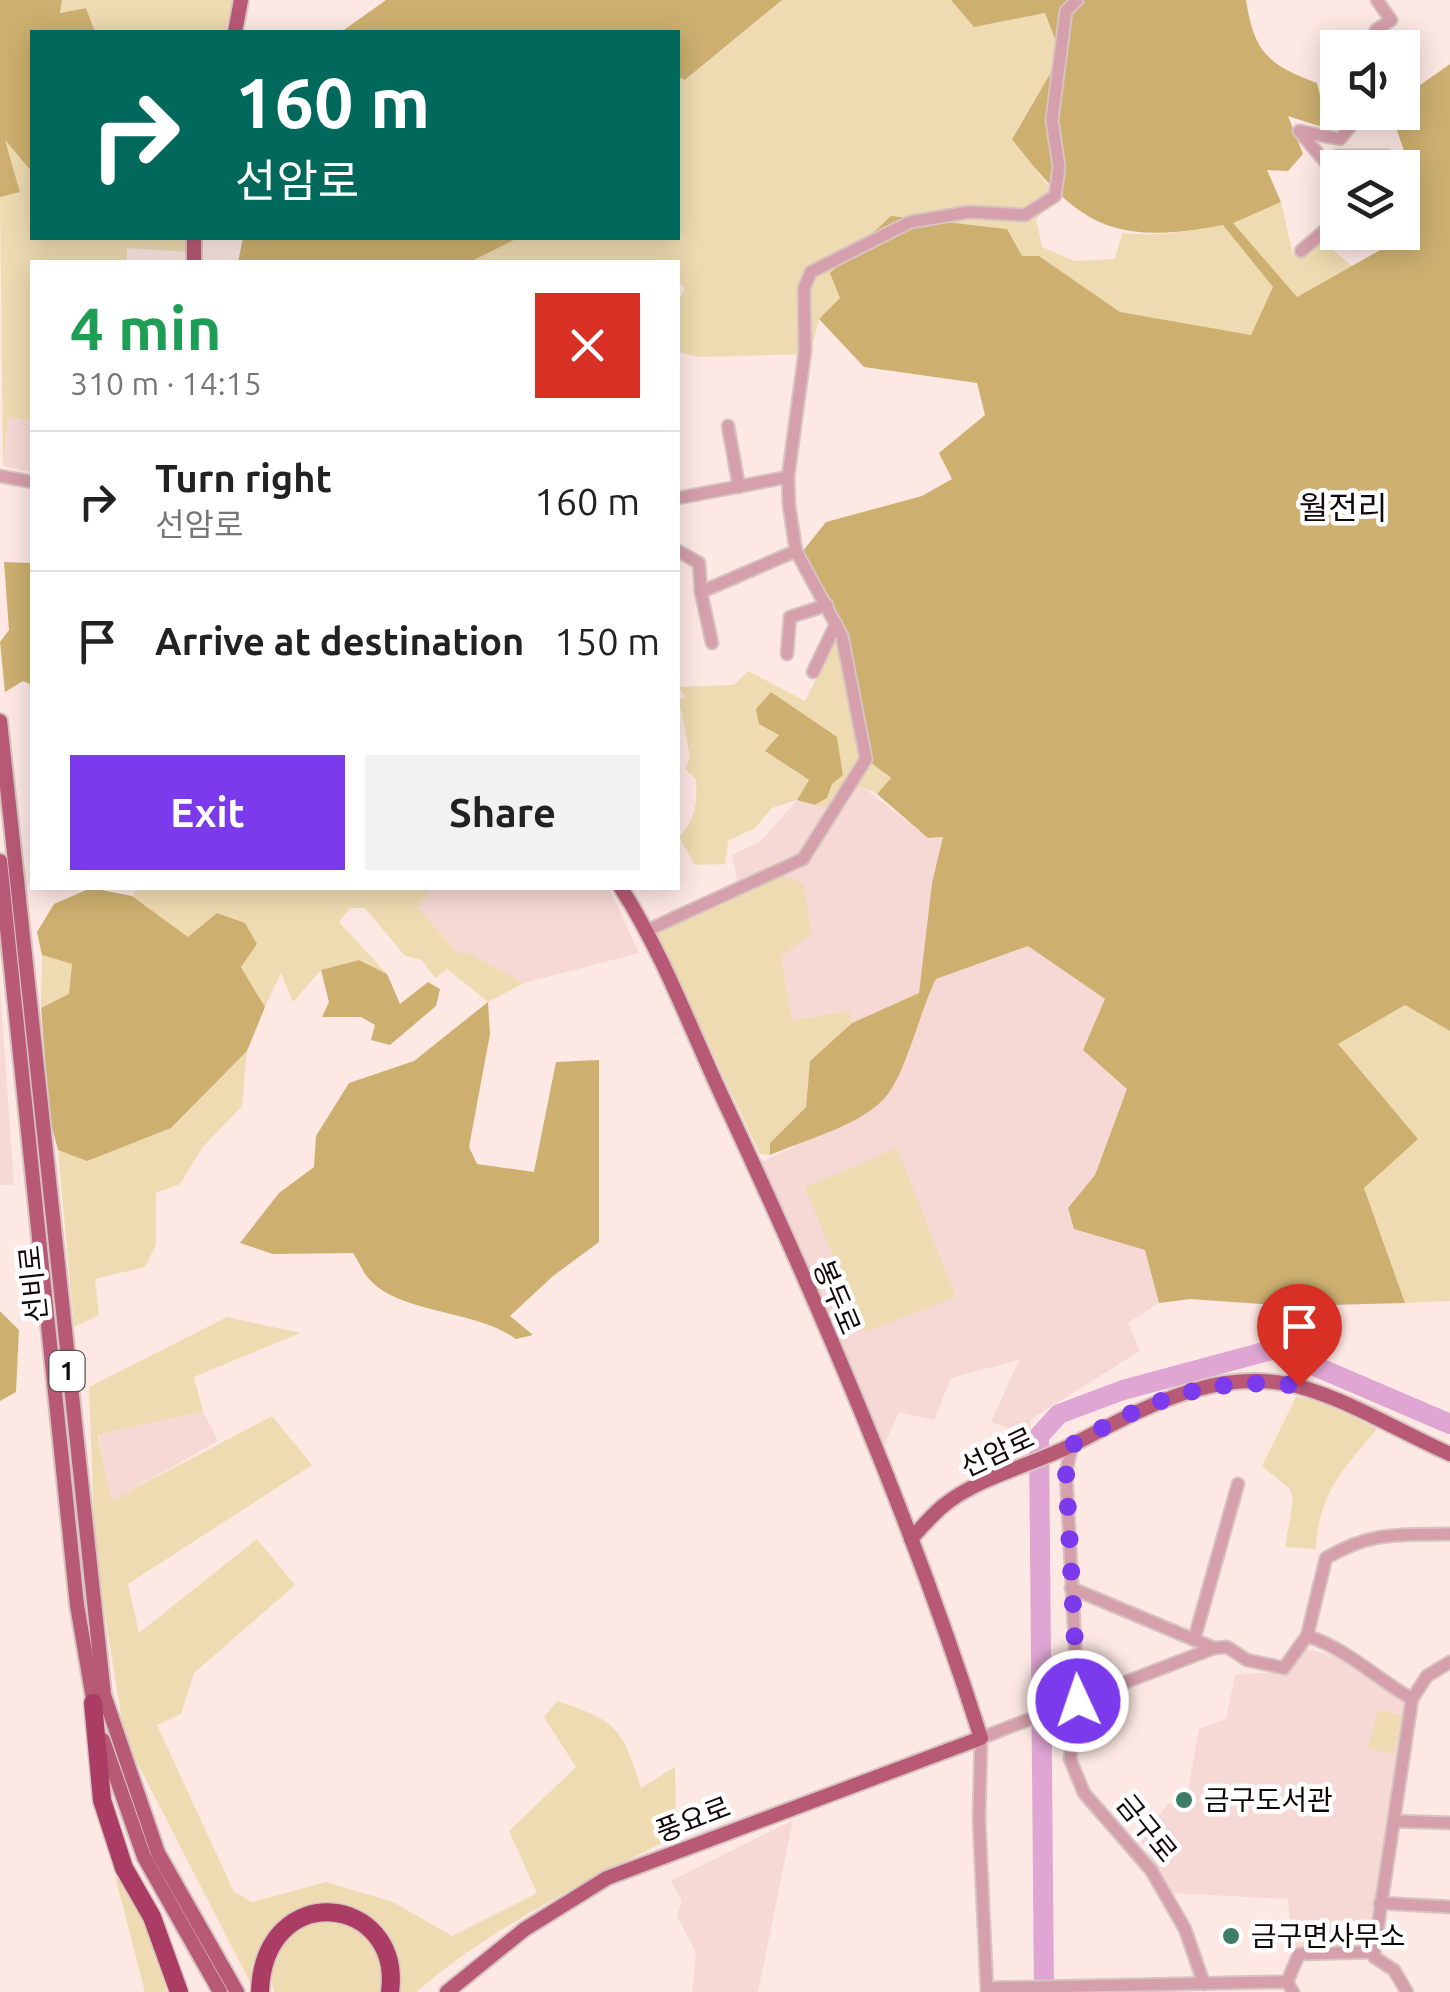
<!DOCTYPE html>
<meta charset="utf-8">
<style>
body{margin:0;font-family:Ubuntu,"Noto Sans KR",sans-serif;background:#f2f2f2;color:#222;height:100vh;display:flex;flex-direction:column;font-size:38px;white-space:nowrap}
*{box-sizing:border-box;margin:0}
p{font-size:32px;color:#767676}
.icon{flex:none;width:55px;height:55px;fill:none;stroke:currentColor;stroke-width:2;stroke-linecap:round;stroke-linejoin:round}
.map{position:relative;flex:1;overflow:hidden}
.side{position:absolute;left:30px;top:260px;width:650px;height:630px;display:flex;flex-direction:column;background:#fff;border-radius:0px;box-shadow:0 5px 25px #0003}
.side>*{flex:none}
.guide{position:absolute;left:30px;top:30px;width:650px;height:210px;border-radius:0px;box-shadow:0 5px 25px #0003;background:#00695c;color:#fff;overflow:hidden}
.buttons{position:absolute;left:1320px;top:30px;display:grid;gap:20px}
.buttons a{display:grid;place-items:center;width:100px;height:100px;border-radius:0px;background:#fff;box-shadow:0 5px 25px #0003;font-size:50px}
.pin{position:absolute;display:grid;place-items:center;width:85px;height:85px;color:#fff;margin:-102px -42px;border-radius:50% 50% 50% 0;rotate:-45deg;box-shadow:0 0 10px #0007}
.pin .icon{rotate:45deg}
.me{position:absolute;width:110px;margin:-55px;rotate:357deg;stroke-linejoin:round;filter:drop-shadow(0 0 8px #0008)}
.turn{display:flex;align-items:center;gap:35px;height:210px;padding:0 40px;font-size:45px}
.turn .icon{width:130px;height:130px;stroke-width:2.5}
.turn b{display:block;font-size:70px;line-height:85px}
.round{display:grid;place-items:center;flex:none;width:105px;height:105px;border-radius:0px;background:#f2f2f2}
.overview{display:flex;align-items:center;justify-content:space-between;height:170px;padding:0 40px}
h1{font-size:60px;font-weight:700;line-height:75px;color:#1e9e55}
.primary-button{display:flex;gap:20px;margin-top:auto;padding:20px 40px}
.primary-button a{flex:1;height:115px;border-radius:0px;background:#7c3aed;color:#fff;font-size:40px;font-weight:700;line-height:115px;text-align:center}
.primary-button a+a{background:#f2f2f2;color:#222}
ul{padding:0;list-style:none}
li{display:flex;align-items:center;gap:30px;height:140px;padding:0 40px;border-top:2px solid #e0e0e0}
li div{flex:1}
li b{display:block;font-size:38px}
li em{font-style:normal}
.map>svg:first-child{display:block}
</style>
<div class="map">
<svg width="1450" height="1992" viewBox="0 0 1450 1992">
<rect width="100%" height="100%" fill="#fde8e4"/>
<g fill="#f6d9d4">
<polygon points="8,417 32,420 32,472 3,466"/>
<polygon points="859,784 928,838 944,836 932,884 919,993 852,1023 848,1011 792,1020 781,955 781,875 740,893 732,855 761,841 797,800 837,810"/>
<polygon points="432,888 609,888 639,953 524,983 468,954 458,953 418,908"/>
<polygon points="1028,946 1105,999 1127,1089 1095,1175 1068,1208 1075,1229 1145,1250 1159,1303 1128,1323 1140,1351 1031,1419 1029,1452 977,1480 974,1470 1011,1429 991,1422 1019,1360 951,1378 934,1420 899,1412 884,1445 762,1162 860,1115 908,1054 918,1015 936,979"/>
<polygon points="0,986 14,1185 0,1185"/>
<polygon points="203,1411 218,1441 110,1502 99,1435"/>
<polygon points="1301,1647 1342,1658 1407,1706 1367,1949 1293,1954 1288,1899 1171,1893 1141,1840 1169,1803 1185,1808 1199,1729 1226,1719 1235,1675 1291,1671"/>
<polygon points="793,1820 758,1992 692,1992 696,1953 677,1916 682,1901 671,1881"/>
</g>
<g fill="#eedbb1">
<polygon points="62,0 232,0 225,32 95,32 86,8 59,13"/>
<path d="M782,0H951L975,26L1045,13L1061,55L1012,138L1048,186L1062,196L1036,219L1042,247L1075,261L1115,259L1122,233C1179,239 1230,224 1281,202L1293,255L1321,240L1352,266L1297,297L1251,336L1120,312L1039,256L1022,257L892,216L841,298L819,319L810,354L699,357L678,352V303L685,288L678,281V262H470L518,238H678V77L686,80Z"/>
<polygon points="4,138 32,172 32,238 189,238 187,252 127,248 127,262 32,262 32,420 8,417 3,466 0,197 20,191"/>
<path d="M837,638L862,703L870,762L891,779L877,794L859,785L837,811L815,805L827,798L832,784L843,775L837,738L770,692L792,770L809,780L797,800L772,808L755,828L728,841L725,864L695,865L679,837C695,821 698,802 696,779L685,769L690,757L679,699L686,698L678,687L734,685L748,671L805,701Z"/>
<polygon points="781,875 803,884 812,934 781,956 792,1020 849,1011 852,1023 810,1061 806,1107 770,1143 770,1155 760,1154 656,933"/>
<polygon points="137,888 432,888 418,908 458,953 468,953 524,983 488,1002 447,969 435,978 422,960 405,956 365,908 350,908 339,922 387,974 359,960 321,970 293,1002 281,973 265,1007 241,966 188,937 132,896"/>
<polygon points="42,955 72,964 70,994 41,1008"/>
<polygon points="1405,1005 1450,1031 1450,1301 1405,1303 1364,1188 1338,1044"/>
<polygon points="247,1051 242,1106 202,1148 180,1184 156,1193 156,1245 145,1267 95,1279 99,1315 74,1327 58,1150 87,1160 171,1128"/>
<polygon points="897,1148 956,1297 864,1332 805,1187"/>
<path d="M227,1317L300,1333L194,1377L203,1411L98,1435L111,1501L272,1416L312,1465L128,1584L139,1633L257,1539L295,1585L194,1673L181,1714L157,1725L234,1892L252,1902L326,1882L393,1902L452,1936L537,1893L509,1831L576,1767L544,1717L557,1701C617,1721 622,1727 641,1788L675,1767L676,1836C585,1882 494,1925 416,1992H393C410,1910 307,1883 271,1931C258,1949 258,1971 255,1992L125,1739L95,1553L89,1387Z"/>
<path d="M1296,1397L1320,1401L1377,1429C1342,1471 1319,1492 1316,1549L1285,1547L1293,1500L1290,1489L1262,1466Z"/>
<polygon points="1378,1710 1403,1716 1393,1754 1368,1748"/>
<path d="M115,1876C145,1907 157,1951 167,1992H145Z"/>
<path d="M338,1920C378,1936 379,1953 384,1992H274C260,1934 291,1926 338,1920Z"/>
</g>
<g fill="#cdb070">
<polygon points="0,0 62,0 60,13 86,8 95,32 32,32 32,172 5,140 20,192 0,197"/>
<polygon points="386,0 782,0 685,80 678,77 678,32 341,32"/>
<path d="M951,0H1246C1254,52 1268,65 1317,83L1328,129L1288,116L1303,154L1288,171L1267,170L1281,202L1233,223L1297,297L1398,240L1416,186L1391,113L1402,112L1403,97L1450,64V1031L1405,1005L1338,1044L1418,1139L1364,1188L1405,1303L1291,1306L1190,1299L1159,1303L1145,1250L1074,1229L1068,1208L1095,1175L1127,1089L1083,1050L1105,999L1028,946L936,979C919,1012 906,1076 883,1100C856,1127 804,1140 770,1155V1143L806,1107L810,1061L852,1023L919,993L932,883L943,837L928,838L877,794L891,778L870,762L862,703L837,638L835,611L802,552L826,522L922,496L952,479L939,453L985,415L977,383L864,367L819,319L840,298L830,273L891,216L1007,229L1022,256H1039L1120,312L1251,335L1273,287L1223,225C1114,246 1079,227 1012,139L1061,55L1045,13L974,27Z"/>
<polygon points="243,238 518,238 470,262 238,262"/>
<polygon points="4,562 32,563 32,685 23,681 5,692 0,642 9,630"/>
<polygon points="771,692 837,737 843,775 832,784 827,798 815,805 797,800 809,780 765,751 779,735 759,724 756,709"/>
<polygon points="91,888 132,896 188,937 217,913 245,923 257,944 241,967 265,1007 247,1051 171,1128 87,1161 58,1150 50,1120 41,1008 69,994 72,964 42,955 37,932 54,904"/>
<polygon points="359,960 387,974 400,1004 428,982 440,989 436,1006 390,1045 371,1040 375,1025 361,1017 322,1017 329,1002 321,970"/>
<path d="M488,1002L490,1034L469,1147L477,1164L534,1172L556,1062L599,1060V1242L553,1276L510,1316L533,1335L516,1339C477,1310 401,1314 370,1280C363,1273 359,1262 353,1253L273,1254L240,1243L279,1193L314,1167L316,1136L349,1083L414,1061Z"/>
<polygon points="0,1311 19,1330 16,1392 0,1401"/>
</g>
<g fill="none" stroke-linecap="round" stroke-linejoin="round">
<polyline stroke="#dfa6d3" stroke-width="20" points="1044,1992 1039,1436 1059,1414 1123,1390 1275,1349 1450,1424"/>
<defs>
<g id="minor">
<polyline points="1377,0 1391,20 1376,30 1378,48"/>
<polyline points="1328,165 1337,156 1387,156 1395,168"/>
<polyline points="1338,177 1299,131 1340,139 1362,112"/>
<polyline points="1301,251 1338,219"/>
<polyline points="728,426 739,487"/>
<polyline points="0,476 32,482"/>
<polyline points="678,498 788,477"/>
<polyline points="678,551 699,563 701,592"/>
<polyline points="712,643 701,592 796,551"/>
<polyline points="787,654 790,617 827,605"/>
<polyline points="813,672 836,624"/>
<polyline points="648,930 803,859 866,759 842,636 796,551 789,505 788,477 805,351 804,288 811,272 910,222 969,212 1025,215 1055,196 1059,167 1052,120 1066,11 1077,0"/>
<polyline points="1072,1445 1066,1472 1078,1701 1070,1759 1084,1793 1151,1870 1185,1929 1204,1984"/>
<path d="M1071,1588L1214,1648L1227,1647L1247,1660L1284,1668L1307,1636C1346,1648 1377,1679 1412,1699L1374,1952L1299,1954L1287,1982"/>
<path d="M1307,1636L1326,1558C1373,1531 1397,1535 1450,1534"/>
<polyline points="1194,1640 1238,1484"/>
<polyline points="1412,1699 1427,1676 1450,1662"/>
<polyline points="1394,1821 1450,1823"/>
<polyline points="1380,1903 1450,1907"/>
<polyline points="1374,1952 1374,1957 1394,1970 1407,1992"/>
<polyline points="987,1988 1276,1982 1287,1982 1293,1992"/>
<polyline points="987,1992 979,1819 981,1738 1214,1648"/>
</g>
<g id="major">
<polyline points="235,32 241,0"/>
<polyline points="194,238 194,262"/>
<polyline points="0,721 104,1695 158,1853 237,1992"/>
<polyline points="0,861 77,1605 95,1710"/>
<path d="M911,1539C921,1528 931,1516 943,1506C978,1477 1033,1465 1074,1444C1144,1408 1221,1363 1304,1388C1355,1403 1402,1433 1450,1454"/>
<polyline points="103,1740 144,1857 220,1992"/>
<path d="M447,1992L525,1929L607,1878L981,1738C913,1524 821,1309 726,1105C692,1033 664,955 621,888"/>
</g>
<g id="highway">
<polyline points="93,1703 102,1800 124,1868 152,1917 179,1992"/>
<path d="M260,1992C264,1877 403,1895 390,1992"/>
</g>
</defs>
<use href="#minor" stroke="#d7c4c1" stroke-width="15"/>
<use href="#major" stroke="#d7c4c1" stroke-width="18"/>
<use href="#highway" stroke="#d7c4c1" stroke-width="21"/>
<use href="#minor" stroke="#d59fac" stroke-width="11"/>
<use href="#major" stroke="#b85976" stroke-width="14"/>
<use href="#highway" stroke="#ab3c63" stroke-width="18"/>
</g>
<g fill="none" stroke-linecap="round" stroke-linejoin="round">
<path stroke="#7c3aed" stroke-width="18" stroke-dasharray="0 32.4" d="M1078,1701L1066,1472L1072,1445C1149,1400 1209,1375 1299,1386"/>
</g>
<g fill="#3e7c68" stroke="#fff" stroke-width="4">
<circle cx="1184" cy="1800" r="10"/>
<circle cx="1231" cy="1936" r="10"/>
</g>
<g text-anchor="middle" stroke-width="9" stroke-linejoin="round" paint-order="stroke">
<rect fill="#fff" stroke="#585352" stroke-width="2.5" x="49.5" y="1351" width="35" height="40" rx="8"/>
<g font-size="25" font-weight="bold" fill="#100908">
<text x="67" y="1380">1</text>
</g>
<g font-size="28" fill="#100908" stroke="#fff">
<text transform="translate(33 1284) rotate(-96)" y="10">선비로</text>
<text transform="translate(837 1297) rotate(67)" y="10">봉두로</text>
<text transform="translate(997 1452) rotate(-25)" y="10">선암로</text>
<text transform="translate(693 1819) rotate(-21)" y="10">풍요로</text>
<text transform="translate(1147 1828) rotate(51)" y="10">금구로</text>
</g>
<g font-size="28" fill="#100908" stroke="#fff" text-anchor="start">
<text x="1204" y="1810">금구도서관</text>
<text x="1251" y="1946">금구면사무소</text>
</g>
<g font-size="32" fill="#100908" stroke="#fff">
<text x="1343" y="519">월전리</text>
</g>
</g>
</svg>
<div class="buttons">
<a><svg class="icon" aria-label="sound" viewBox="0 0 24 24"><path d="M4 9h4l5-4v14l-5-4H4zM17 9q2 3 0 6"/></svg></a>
<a><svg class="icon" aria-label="layers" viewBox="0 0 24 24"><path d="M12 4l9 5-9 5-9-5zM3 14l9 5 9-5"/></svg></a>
</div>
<div class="pin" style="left:1299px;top:1386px;background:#d93025"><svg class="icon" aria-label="arrive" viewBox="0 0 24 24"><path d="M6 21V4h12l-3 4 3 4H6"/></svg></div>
<svg class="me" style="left:1078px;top:1701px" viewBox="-20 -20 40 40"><circle r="17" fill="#7c3aed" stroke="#fff" stroke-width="3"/><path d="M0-11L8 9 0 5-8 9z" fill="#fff"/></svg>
<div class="guide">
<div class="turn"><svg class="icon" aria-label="right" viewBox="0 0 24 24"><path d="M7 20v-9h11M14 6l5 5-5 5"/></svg><div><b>160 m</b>선암로</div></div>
</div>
<section class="side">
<div class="overview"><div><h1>4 min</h1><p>310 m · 14:15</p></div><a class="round" style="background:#d93025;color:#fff"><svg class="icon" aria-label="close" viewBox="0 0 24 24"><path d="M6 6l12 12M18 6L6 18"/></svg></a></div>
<ul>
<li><svg class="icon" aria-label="right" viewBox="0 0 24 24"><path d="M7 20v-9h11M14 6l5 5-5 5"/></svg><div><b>Turn right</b><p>선암로</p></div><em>160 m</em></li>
<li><svg class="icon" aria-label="arrive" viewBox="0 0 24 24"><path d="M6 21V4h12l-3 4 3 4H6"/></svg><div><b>Arrive at destination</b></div><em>150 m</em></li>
</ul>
<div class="primary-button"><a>Exit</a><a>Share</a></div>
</section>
</div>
